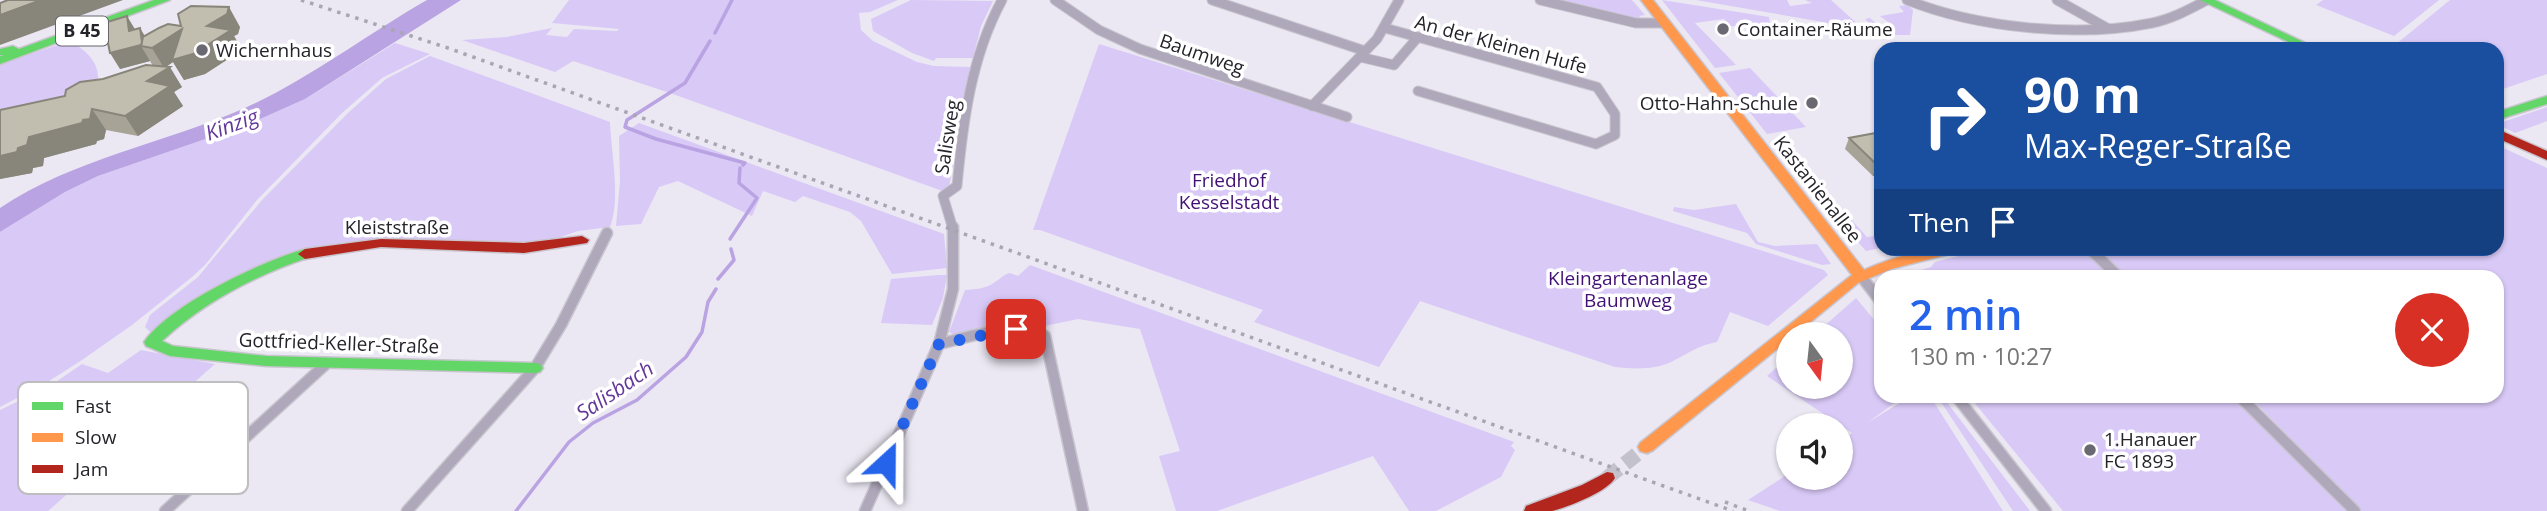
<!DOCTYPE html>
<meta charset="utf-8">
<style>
body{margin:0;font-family:"Open Sans",sans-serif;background:#f6f6f6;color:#222;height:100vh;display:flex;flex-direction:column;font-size:26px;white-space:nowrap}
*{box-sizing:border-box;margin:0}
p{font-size:23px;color:#767676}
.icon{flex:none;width:38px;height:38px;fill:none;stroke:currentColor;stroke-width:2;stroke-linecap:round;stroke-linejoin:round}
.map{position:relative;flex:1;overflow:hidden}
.details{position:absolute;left:1874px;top:270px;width:630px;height:133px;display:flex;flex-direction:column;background:#fff;border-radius:21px;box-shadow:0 2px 5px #0004}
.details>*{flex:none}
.banner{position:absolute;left:1874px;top:42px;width:630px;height:214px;border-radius:21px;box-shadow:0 2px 5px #0004;background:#1a4fa0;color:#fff;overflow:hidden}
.needle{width:46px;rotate:165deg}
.buttons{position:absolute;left:1776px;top:322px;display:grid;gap:14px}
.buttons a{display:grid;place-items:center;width:77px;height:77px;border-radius:50%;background:#fff;box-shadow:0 2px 5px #0004;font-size:35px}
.pin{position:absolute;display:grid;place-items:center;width:60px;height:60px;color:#fff;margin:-30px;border-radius:14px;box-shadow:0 4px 10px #0006}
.me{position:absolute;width:77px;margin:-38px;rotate:24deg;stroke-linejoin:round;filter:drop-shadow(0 0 5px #0008)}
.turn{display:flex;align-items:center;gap:24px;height:147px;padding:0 35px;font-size:32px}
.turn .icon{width:91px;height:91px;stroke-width:2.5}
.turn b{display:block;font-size:49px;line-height:60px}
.then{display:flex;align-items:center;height:66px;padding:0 35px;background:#0003;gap:14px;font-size:26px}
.round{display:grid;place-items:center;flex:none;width:74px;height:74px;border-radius:37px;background:#f6f6f6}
.summary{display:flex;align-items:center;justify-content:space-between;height:119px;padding:0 35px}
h1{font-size:42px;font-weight:600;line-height:52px;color:#2563eb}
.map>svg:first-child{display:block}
</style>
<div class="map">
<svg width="2547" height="511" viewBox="0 0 2547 511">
<rect width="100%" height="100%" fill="#ebe8f3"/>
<g fill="#d9c9f7">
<polygon points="569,0 898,0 870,12 859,13 861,30 873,41 917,62 934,66 970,67 948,193 670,93 573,61 555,72 462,40 507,37 552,28 546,35 567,37 574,29 617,31 619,29 552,23"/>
<polygon points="911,0 993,1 981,26 973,58 936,58 934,61 912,53 873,31 871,19"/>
<polygon points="1546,0 1632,0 1645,15 1639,16 1644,21"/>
<polygon points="1662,0 1769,17 1770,28 1730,26 1724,19 1695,23 1736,65 1715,68"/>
<polygon points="1696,0 1787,0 1790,6 1812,3 1805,0 1831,0 1861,27 1871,25 1865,19 1870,18 1881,28 1880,32"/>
<polygon points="2323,0 2439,0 2394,36 2316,5"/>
<polygon points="2450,0 2547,0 2547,74 2497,91 2497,49 2390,49"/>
<polygon points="1908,5 1913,10 1910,35 1896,35 1891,31 1891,24 1880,16 1904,12 1899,6"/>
<path d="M70,41C85,50 99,61 98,80L0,130V64Z"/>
<polygon points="395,43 430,54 382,78 342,113 257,200 205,265 192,277 132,325 82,360 46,383 0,407 0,232 65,192 98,176 249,124 305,99"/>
<path d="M1099,44L1824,270L1828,275L1768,326L1730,312L1717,342C1699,345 1687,354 1671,362C1654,370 1634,369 1615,367L1420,301L1379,367L1254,322L1263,310L1040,230H1033Z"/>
<path d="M430,56L610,122C611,152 621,199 610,227L578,231L549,241L531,243L384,239L339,243L198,301L150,332L145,327L150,315L198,277L262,200L348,113L386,79Z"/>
<polygon points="1750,68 1806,127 1767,134 1719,73"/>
<polygon points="2547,107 2547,121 2515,133 2497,124"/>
<polygon points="639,123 944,234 947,268 892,274 861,221 850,212 803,196 795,202 763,191 752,216 678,181 659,187 641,224 616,226 620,181 619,136"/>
<polygon points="2497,145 2547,168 2547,511 2362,511 2249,396 2497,396 2497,276 2133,276 2129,273 2119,276 1903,276 1931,267 1935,262 1990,248 2497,248"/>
<polygon points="1736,204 1758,242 1775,246 1817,244 1831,264 1822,265 1756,244 1747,233 1673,211 1674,207 1694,210"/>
<polygon points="1847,215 1867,237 1881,235 1881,248 1866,251 1844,226"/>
<path d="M1030,265L1514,442L1511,446L1515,450L1501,477L1436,511H1409L1373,456L1217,511H1176L1159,456L1180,451L1140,329L1078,319L1040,327L955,335L949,332L965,290C975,289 987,289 995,282C1002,278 1002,275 1010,273L1018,276Z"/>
<polygon points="939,275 947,275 943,298 932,325 881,323 891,279"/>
<polygon points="1856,298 1881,328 1881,396 1904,396 1867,423 1911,396 1930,396 2003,511 1780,511 1748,500 1788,474 1788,478 1841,478 1841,441 1852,433 1767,376 1788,357 1788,387 1841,387 1841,334 1815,334"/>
<polygon points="141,350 215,364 48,511 0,511 0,410 50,386 82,364 108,373"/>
<polygon points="1940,396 1942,396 2030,511 2013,511 1939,399"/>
<polygon points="1969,396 2235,396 2349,511 2063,511"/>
</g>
<path fill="#baa3e2" d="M427,0H461L305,99L249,124L98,176L65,192L0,232V208C75,158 163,144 245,108C309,79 366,35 427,0Z"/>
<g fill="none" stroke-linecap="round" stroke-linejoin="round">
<g stroke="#baa3e2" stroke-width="3.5">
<polyline points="715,33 732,0"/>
<polyline points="710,41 685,83 627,120 625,127 656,139 745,163 743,165"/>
<polyline points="730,239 757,198 739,183 740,168"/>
<polyline points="718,279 734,260 731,249"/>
<polyline points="516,511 569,442 593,423 637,400 686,357 702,332 708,302 716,289"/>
</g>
<polyline stroke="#c3c1cb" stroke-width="15" stroke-dasharray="15 8" stroke-linecap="butt" points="1607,478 1646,447"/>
<defs>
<g id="street-far1">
<polyline points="1055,0 1099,30 1140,49 1347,117"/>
<polyline points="1212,0 1365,51"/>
<polyline points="1540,0 1636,23 1665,23"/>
<path d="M1907,0C1977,28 2078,38 2152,23C2172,19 2190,9 2207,0"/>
<polyline points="2057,0 2107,28"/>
<polyline points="1385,28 1597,87 1615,114 1615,135 1596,144 1418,91"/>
<polyline points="1360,57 1394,65 1418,37"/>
<polyline points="1312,106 1377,39 1399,0"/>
<path d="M953,229L943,196L957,186C963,122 971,57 1002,0"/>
</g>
<g id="street">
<polyline points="2089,248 2118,276"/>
<polyline points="1861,276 1881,302"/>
<path d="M939,344C973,336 1012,321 1045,336L1083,511"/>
<polyline points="1956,396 2046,511"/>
<polyline points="2239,396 2355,511"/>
<polyline points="165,511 326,364"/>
<polyline points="407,511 535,368 561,325 607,233"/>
<polyline points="865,511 939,344 953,289 953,227"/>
</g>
<g id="fast">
<polygon points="154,0 170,0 0,64 0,56 4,55 0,55 0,49 13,46 19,49"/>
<polygon points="2200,0 2215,0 2318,49 2303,49"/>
<polygon points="2547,96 2547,104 2497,120 2497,112"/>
<path d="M305,249L310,251L312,254L310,257C256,275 204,302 162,341L173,346L266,356L535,363L540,364L543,368L540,372L535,373L266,366L170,356L146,346L144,342C169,305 262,261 305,249Z"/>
</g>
<path id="slow" d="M1641,0H1653L1864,270C1895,256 1928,248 1963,248L1961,251L1891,269L1858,283L1796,334H1788V340L1652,451L1646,453L1640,451L1638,447L1640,443L1852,275Z"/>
<g id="jam">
<polygon points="2497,129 2547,151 2547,160 2497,138"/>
<polygon points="582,236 589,240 587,243 524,253 381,247 305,259 298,254 305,249 381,239 524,243"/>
<path d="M1607,472L1613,473L1615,478C1607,492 1568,507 1552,511C1543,511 1532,511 1524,511L1526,506L1582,485Z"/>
</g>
</defs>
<use href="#street-far1" stroke="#c8c5ce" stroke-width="11"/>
<use href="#street" stroke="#c8c5ce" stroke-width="13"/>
<use href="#fast" stroke="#c8c5ce" stroke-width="3"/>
<use href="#slow" stroke="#c8c5ce" stroke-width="3"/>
<use href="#jam" stroke="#c8c5ce" stroke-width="3"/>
<use href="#street-far1" stroke="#afa8bb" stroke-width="9"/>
<use href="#street" stroke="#afa8bb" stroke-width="10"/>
<use href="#fast" fill="#63d668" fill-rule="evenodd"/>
<use href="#slow" fill="#ff974d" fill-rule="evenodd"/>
<use href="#jam" fill="#b3261e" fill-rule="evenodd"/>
<g stroke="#a9a5b2" stroke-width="3.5" stroke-dasharray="3.5 6" stroke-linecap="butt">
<polyline points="301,0 448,48 1733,511"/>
<polyline points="1725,502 1749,511"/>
</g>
</g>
<g fill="#a7a396">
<polygon points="181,26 240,27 238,34 234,36 242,50 205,74 184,80 173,62 166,67 182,87 174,92 183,106 138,136 106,130 104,139 97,141 96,144 44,158 43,166 33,168 32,173 0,179 0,110 65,96 103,79 153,66 150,61 120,69 135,29 145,36"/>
<polygon points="1881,132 1881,175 1873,176 1845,149 1849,138"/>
</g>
<g fill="#88857a">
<polygon points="37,0 123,0 0,45 0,15"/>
<polygon points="229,7 240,27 238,34 234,36 242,50 205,74 184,80 173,62 164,68 152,48 182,29 207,26"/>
<polygon points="127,16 136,31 140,28 149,43 141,46 150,61 120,69 110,53"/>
<polygon points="170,67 182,87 174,92 183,106 138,136 125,116 147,81"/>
<polygon points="92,109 106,130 104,139 97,141 96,144 44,158 43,166 33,168 32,173 0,179 0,156 18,148 29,137 83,120"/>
<polygon points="1881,164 1881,175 1873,176 1877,165"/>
</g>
<g fill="#c2beaf" stroke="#88857a" stroke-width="2">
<polygon points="8,0 41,0 0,15 0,3"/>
<polygon points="191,6 229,7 227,14 207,26 231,30 193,54 172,60 182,29 152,48 141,46 143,37 159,28 168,24 181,26 178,14"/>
<polygon points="127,16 129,31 140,28 142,42 141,45 110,53 104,23"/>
<polygon points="146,65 170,67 147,81 170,86 125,116 92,109 90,119 83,120 82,123 29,137 27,145 18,148 17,152 0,156 0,110 65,96 66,90 80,82 103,79"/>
<polygon points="1881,132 1881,164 1877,165 1849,138"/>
</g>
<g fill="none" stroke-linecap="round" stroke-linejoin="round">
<polyline stroke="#2563eb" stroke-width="12" stroke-dasharray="0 21.6" points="886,463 939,344 1016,329"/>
</g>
<g fill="#6a6870" stroke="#fff" stroke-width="2.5">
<circle cx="1723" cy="29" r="7"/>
<circle cx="202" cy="50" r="7"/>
<circle cx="1812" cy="103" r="7"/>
<circle cx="2090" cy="450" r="7"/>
</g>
<g text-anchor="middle" stroke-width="7" stroke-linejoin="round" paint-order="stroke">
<rect fill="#fff" stroke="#66656a" stroke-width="2" x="56" y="16.5" width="52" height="29" rx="5"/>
<g font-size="18" font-weight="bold" fill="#25232a">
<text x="82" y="37">B 45</text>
</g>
<g font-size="19" fill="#25232a" stroke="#fff" text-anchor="start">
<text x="1737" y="36">Container-Räume</text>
<text x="216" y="57">Wichernhaus</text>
<text x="1798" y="110" text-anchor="end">Otto-Hahn-Schule</text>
<text x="2104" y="446">1.Hanauer<tspan x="2104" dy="22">FC 1893</tspan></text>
</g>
<g font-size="19" fill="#25232a" stroke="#fff">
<text transform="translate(1501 44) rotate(15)" y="7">An der Kleinen Hufe</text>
<text transform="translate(1202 54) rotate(19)" y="7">Baumweg</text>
<text transform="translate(947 137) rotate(-81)" y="7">Salisweg</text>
<text transform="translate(1818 189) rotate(52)" y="7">Kastanienallee</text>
<text x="397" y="234">Kleiststraße</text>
<text transform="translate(339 343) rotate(2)" y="7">Gottfried-Keller-Straße</text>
</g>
<g font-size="19" fill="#421075" stroke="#fff">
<text x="1229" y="187">Friedhof<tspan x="1229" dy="22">Kesselstadt</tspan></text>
<text x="1628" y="285">Kleingartenanlage<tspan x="1628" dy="22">Baumweg</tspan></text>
</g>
<g font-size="21" font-style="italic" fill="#63389b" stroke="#fff">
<text transform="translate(232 125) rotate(-20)" y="7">Kinzig</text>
<text transform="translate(615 391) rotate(-34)" y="7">Salisbach</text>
</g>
</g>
<rect x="18" y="382" width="230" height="112" rx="10" fill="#fff" stroke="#bebdbf" stroke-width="2"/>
<rect x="32" y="402" width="31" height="8" fill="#63d668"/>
<rect x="32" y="433" width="31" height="9" fill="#ff974d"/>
<rect x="32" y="465" width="31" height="8" fill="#b3261e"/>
<g font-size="19" fill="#25232a">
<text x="75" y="413">Fast</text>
<text x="75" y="444">Slow</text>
<text x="75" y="476">Jam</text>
</g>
</svg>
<div class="buttons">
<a><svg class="needle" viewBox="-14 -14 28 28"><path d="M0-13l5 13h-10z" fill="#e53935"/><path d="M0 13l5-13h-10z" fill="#767676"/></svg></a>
<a><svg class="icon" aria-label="sound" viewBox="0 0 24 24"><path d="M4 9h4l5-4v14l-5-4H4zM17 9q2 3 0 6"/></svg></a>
</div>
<div class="pin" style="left:1016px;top:329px;background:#d93025"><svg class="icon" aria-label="arrive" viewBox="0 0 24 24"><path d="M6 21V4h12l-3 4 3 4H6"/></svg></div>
<svg class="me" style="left:886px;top:463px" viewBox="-20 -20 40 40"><path d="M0-17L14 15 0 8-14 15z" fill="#2563eb" stroke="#fff" stroke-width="4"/></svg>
<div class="banner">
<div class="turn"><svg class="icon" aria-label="right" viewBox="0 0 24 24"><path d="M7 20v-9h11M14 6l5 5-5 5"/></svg><div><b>90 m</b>Max-Reger-Straße</div></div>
<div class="then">Then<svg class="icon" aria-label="arrive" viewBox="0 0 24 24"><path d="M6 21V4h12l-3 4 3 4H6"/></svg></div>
</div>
<section class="details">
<div class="summary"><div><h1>2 min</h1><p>130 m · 10:27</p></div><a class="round" style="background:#d93025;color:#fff"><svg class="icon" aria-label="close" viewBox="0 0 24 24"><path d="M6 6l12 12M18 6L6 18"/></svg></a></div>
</section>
</div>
